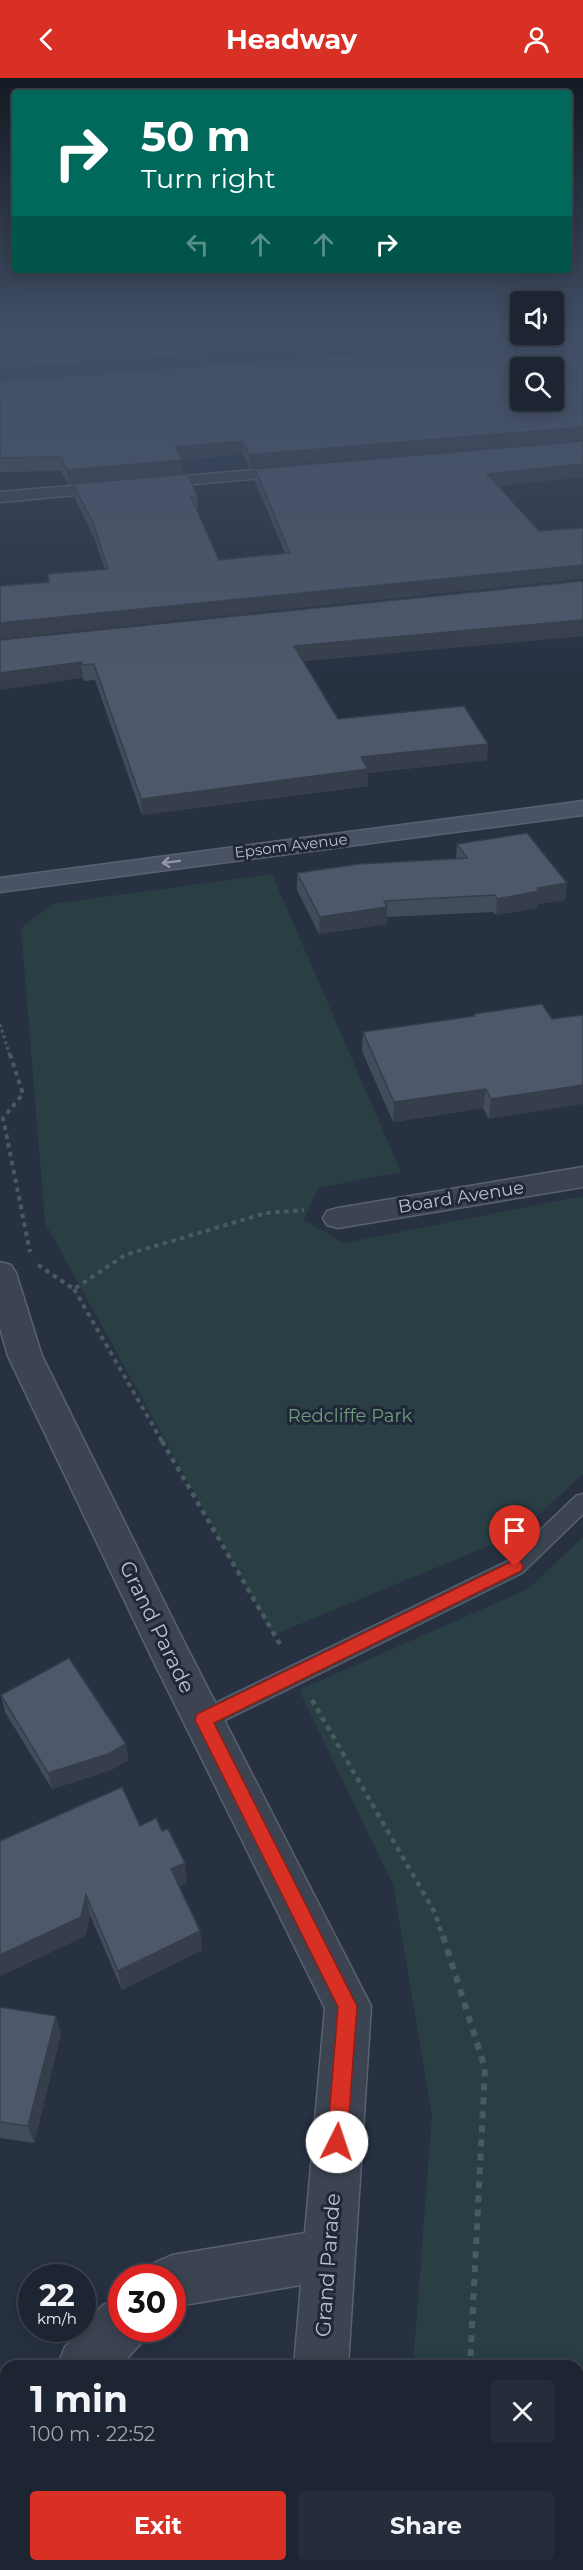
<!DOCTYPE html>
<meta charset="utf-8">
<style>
body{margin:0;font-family:Montserrat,sans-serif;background:#252d3a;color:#f1f3f6;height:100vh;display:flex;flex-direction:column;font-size:22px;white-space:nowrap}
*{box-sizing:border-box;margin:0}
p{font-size:20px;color:#a0a5ac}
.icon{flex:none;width:33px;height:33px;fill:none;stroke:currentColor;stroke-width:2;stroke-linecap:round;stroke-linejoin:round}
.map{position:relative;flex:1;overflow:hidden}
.panel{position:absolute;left:0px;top:2282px;width:584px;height:212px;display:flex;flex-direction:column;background:#1d2532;border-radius:18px 18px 0 0;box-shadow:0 3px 15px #0003,0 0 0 2px #3b424d}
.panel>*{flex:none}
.banner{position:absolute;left:12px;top:12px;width:560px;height:183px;border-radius:6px;box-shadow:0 3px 15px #0003,0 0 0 2px #3b424d;background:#00695c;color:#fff;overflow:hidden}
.controls{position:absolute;left:510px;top:213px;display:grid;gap:12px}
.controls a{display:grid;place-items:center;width:54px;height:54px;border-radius:6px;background:#1d2532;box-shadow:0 3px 15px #0003,0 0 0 2px #3b424d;font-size:30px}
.speed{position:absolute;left:18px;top:2186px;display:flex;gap:12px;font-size:30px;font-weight:700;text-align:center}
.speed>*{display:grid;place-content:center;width:78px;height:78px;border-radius:50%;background:#1d2532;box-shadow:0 3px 15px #0003,0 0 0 2px #3b424d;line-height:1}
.speed small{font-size:15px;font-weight:400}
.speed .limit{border:9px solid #d22;background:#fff;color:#111}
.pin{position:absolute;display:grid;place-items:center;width:51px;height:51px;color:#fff;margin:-62px -26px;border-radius:50% 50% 50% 0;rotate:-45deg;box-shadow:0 0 6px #0007}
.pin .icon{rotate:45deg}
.me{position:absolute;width:66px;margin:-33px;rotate:4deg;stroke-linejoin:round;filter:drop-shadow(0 0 4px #0008)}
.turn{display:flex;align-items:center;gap:21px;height:126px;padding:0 30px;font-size:27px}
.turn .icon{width:78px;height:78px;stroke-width:2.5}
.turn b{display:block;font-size:42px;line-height:51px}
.lanes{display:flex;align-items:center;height:57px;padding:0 30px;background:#0003;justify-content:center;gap:30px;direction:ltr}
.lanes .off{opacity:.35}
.round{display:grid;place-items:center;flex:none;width:63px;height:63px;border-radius:6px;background:#252d3a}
.headline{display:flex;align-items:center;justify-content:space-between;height:102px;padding:0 30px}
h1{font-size:36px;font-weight:700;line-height:45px}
.button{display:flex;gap:12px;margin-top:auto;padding:12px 30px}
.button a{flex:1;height:69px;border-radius:6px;background:#d93025;color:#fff;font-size:24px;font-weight:700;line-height:69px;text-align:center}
.button a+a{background:#252d3a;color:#f1f3f6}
header{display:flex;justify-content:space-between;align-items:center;height:78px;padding:0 30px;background:#d93025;color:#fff;font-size:27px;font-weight:700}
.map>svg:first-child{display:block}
</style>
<header><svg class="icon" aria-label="back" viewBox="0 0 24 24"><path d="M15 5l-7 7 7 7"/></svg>Headway<svg class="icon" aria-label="person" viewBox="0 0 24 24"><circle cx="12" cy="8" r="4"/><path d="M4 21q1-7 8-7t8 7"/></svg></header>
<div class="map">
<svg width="583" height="2492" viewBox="0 0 583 2492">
<rect width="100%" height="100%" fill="#273142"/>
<g fill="#293f43">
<polygon points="272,796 401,1094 318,1110 304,1142 344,1165 583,1118 583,1396 518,1456 273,1557 45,1145 21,850 52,826"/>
<polygon points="583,1459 583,2492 398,2492 399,2487 578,2487 578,2288 413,2287 432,2037 393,1807 299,1612 528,1511"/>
</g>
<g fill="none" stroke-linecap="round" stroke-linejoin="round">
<defs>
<polygon id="lane" points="583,1416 583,1436 522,1495 211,1649 203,1652 195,1649 192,1642 195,1635 508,1483 576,1418"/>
<g id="street">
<polygon points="300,388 308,393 306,396 0,424 0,414"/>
<polygon points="583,1089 583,1109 338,1150 327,1147 323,1140 327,1133 338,1130"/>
<polygon points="0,1184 11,1187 16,1195 42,1278 179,1554 371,1928 348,2288 294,2288 301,2207 172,2229 172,2199 148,2199 154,2185 172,2177 305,2155 325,1930 151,1578 8,1278 0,1250"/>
<polygon points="122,2220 122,2250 147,2250 141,2265 120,2288 57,2288 65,2269 103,2227"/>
<polygon points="6,2347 6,2406 0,2409 0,2350"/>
<rect x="279" y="2487" width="58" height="5"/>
</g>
<polygon id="secondary" points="583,723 583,737 0,814 0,800"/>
</defs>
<use href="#lane" stroke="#5a616f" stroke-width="3"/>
<use href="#street" stroke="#5a616f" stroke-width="3"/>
<use href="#secondary" stroke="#5a616f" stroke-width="3"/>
<polyline stroke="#485c60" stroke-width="3" stroke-dasharray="3 3" stroke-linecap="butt" points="0,946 10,978"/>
<g stroke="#485c60" stroke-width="4" stroke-dasharray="4.5 4.5" stroke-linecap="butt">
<polyline points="10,976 23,1016 3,1040 30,1174"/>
<polyline points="38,1187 74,1211 125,1177 266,1135 304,1132"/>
<polyline points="74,1211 163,1365"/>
</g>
<g stroke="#485c60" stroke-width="4.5" stroke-dasharray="5 5" stroke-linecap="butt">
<polyline points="162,1363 281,1568"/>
<polyline points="312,1622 435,1835 443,1860"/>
</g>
<g stroke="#485c60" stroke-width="6" stroke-dasharray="7 7" stroke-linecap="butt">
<polyline points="443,1858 485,1990 470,2288"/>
<polyline points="460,2487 460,2492"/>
</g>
<use href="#lane" fill="#3c4452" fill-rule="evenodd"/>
<use href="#street" fill="#3c4452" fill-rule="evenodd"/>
<use href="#secondary" fill="#4a5265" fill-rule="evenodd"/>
</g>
<g fill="#434c5c">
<polygon points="0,252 520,252 249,390 243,376 182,382 183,396 68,406 61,393 0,394"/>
<polygon points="583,363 583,399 498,408 539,453 49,504 48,496 105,491 95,462 75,420 73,406 197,418 198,432 197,432 219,482 285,475 255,404 255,391"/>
<polygon points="583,558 303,583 338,641 487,682 368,695 368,708 142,737 95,602 84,603 83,600 0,562"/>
<polygon points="457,766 567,805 565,822 538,826 537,830 496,837 493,834 387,839 387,846 319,856 297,812 297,795 456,781"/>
<polygon points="542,926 489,1041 483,1030 393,1044 362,973 363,954 474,938 474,936"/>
<polygon points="1,1617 126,1666 128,1682 111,1692 52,1711 5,1634"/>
<polygon points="140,1748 187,1805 179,1808 200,1853 202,1872 122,1912 90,1837 85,1858 0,1898 0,1763"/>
<polygon points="0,1929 61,1956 34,2065 0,2060"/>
</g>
<g fill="#373e4b">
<polygon points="520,252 520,256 554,256 554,252 583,252 583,259 0,304 0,291"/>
<polygon points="583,349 583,362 249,390 249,377"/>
<polygon points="243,363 243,376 177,382 176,369"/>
<polygon points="182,382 183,396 68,406 67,392"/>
<polygon points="583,386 583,399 486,409 487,396"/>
<polygon points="583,487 583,501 0,561 0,545"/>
<polygon points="583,542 583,558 294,584 294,568"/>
<polygon points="81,584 83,600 0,612 0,595"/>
<polygon points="488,666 487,682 368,695 368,708 142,737 141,721 361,679"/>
<polygon points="567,805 565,822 538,826 537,830 496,837 497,821 537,810"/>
<polygon points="387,829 387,846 319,856 320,839"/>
<polygon points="583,1007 583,1026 489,1041 491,1021"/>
<polygon points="486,1011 483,1030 393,1044 394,1024"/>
<polygon points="126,1666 128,1682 111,1692 52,1711 48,1695"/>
<polygon points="185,1785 187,1805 174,1811 171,1791"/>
<polygon points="86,1817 90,1837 85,1858 0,1898 0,1877"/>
<polygon points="200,1853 202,1872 122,1912 118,1893"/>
<polygon points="56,1938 61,1956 34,2065 28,2048"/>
</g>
<g fill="#4e586b" stroke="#373e4b" stroke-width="1.5" fill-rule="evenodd">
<polygon points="0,252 520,252 0,291"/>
<path d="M583,259V349L249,377L243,363L176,369L182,382L67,392L60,379L0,380V303ZM520,290H554V322H520Z"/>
<polygon points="583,363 583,386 487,396 539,453 583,450 583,487 0,545 0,508 49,504 48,496 108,491 94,447 73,406 188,396 197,418 191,419 219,482 290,475 255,391"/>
<polygon points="583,503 583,542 294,568 338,641 464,628 488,666 361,679 368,691 141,721 94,586 82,587 81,584 0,595 0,562"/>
<polygon points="527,755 567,805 537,810 539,813 497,821 495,817 384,823 387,829 320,839 297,795 359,786 467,780 457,766"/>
<polygon points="542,926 552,941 583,937 583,1007 491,1021 486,1011 394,1024 363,954 475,938 474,936"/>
<polygon points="69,1580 126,1666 108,1676 48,1695 1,1617"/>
<polygon points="122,1709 140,1748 156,1740 162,1753 168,1751 185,1785 171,1791 200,1853 118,1893 86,1817 81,1839 0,1877 0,1763"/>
<polygon points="0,1929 56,1938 28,2048 0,2044"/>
</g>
<defs><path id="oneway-shaft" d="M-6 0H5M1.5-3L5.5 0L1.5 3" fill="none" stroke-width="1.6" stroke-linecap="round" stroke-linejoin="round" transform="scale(1.5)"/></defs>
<use stroke="#9299a8" href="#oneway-shaft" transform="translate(171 784) rotate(173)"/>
<linearGradient id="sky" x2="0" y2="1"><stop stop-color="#151b24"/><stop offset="0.42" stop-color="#414e65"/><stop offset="1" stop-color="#414e65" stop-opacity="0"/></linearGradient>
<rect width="583" height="601" fill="url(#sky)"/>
<polygon fill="#d93025" stroke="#8d1f18" stroke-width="1.5" points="515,1482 521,1484 523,1489 521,1493 214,1645 357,1928 347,2064 344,2072 337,2074 330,2072 327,2064 338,1929 195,1642 197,1636"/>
<g text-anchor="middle" stroke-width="6" stroke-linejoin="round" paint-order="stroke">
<g font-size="15" fill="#b9bfcc" stroke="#202837">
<text transform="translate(291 768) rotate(-7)" y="5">Epsom Avenue</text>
</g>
<g font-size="18" fill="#b9bfcc" stroke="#202837">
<text transform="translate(461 1119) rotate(-9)" y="6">Board Avenue</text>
</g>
<g font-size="18" fill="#709c7d" stroke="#202837">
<text x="350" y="1344">Redcliffe Park</text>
</g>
<g font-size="21" fill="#b9bfcc" stroke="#202837">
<text transform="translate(157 1549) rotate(64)" y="7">Grand Parade</text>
<text transform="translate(328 2187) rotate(-86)" y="7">Grand Parade</text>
</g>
</g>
</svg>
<div class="controls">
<a><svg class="icon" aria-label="sound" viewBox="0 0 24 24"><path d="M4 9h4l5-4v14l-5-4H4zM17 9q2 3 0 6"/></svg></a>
<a><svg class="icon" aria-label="search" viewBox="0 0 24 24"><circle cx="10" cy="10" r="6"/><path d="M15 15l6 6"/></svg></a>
</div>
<div class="speed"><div>22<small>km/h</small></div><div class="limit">30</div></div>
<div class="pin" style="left:515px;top:1489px;background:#d93025"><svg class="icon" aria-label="arrive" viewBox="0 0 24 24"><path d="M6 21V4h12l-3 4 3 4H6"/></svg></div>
<svg class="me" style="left:337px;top:2064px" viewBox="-20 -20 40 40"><circle r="19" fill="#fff"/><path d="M0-13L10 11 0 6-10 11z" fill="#d93025"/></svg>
<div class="banner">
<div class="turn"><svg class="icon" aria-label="right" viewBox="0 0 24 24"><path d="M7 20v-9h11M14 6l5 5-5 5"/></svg><div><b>50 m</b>Turn right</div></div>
<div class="lanes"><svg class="icon off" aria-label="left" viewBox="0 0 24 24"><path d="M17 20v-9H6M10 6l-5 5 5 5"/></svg><svg class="icon off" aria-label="ahead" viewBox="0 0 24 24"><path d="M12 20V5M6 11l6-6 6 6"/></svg><svg class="icon off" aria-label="ahead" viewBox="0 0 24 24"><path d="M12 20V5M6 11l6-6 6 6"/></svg><svg class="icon" aria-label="right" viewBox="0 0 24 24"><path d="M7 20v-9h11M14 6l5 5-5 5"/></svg></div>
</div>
<section class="panel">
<div class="headline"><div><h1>1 min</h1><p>100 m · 22:52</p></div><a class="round"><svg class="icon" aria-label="close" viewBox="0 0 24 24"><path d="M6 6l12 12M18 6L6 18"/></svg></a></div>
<div class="button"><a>Exit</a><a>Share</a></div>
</section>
</div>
